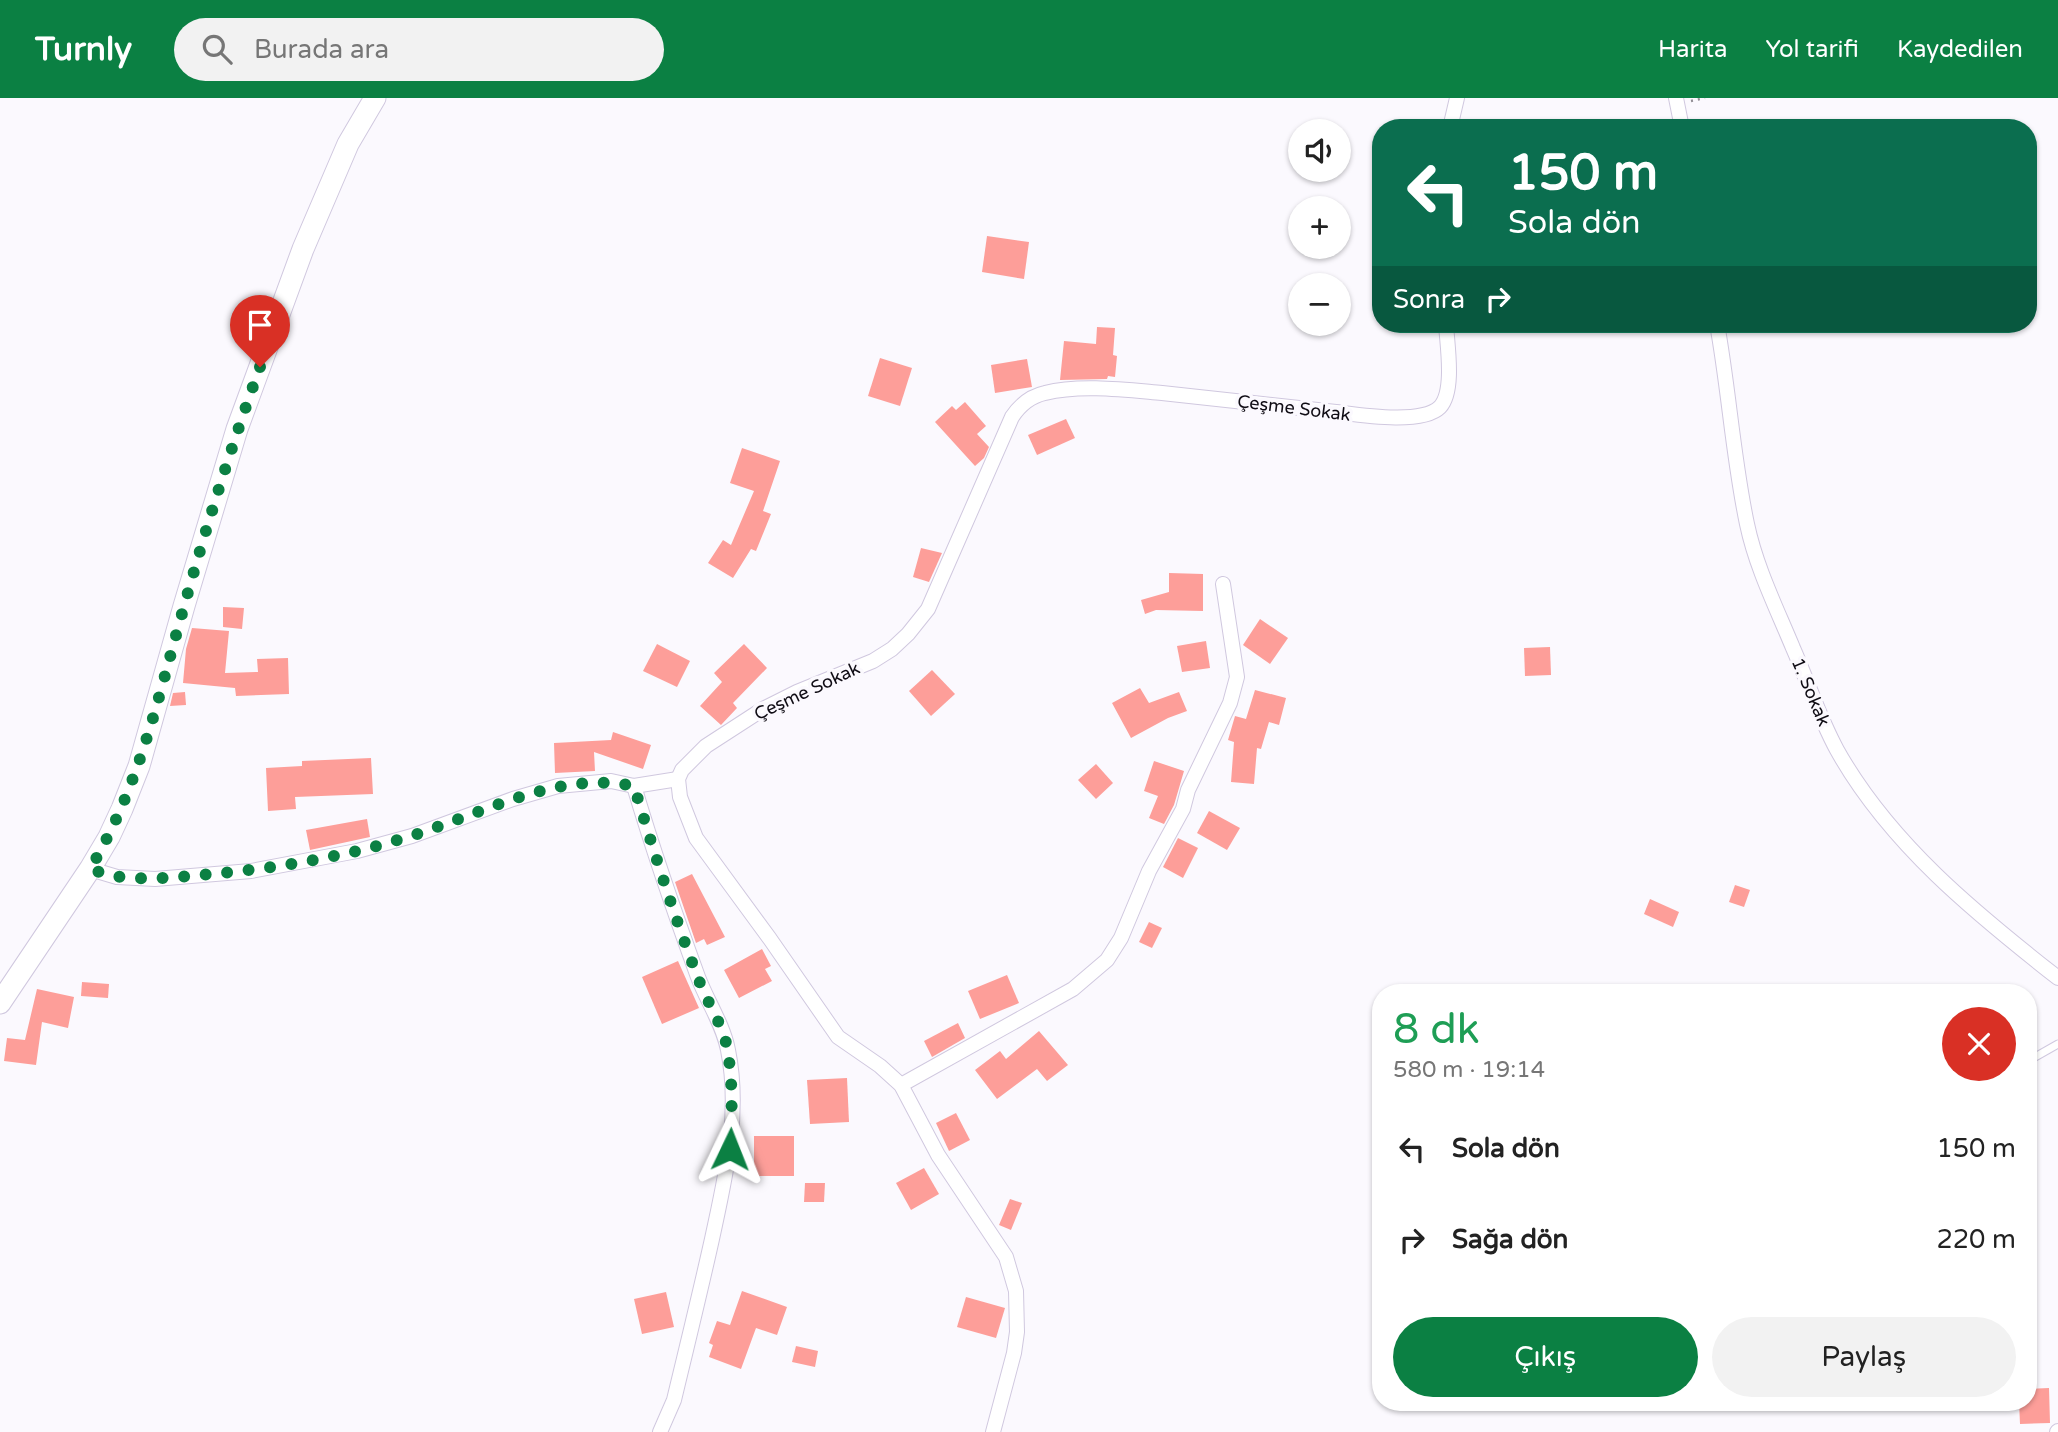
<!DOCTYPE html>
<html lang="tr">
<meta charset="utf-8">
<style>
body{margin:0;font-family:"Varela Round",sans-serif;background:#f2f2f2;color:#222;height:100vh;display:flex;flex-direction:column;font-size:26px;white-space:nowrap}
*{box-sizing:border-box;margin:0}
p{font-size:23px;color:#767676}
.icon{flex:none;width:38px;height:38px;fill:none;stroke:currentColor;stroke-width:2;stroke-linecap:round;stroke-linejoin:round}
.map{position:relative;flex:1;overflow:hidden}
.details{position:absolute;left:1372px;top:886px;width:665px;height:427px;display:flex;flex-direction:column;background:#fff;border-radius:28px;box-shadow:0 2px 5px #0004}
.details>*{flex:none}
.banner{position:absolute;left:1372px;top:21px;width:665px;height:214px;border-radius:28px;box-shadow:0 2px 5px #0004;background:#0b6e4f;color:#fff;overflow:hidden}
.tools{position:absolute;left:1288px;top:21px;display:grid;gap:14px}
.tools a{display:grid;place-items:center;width:63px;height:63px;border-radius:50%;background:#fff;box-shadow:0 2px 5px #0004;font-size:35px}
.pin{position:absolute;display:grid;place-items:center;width:60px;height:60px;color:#fff;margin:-72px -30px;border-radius:50% 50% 50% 0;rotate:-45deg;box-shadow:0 0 7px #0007}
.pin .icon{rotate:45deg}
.me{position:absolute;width:77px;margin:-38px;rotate:2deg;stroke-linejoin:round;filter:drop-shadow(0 0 5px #0008)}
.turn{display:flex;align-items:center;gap:24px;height:147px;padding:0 21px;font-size:32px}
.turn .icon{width:91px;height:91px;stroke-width:2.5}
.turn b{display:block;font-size:49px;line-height:60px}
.then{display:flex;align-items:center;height:66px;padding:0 21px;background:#0003;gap:14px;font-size:26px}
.round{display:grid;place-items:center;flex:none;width:74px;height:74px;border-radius:37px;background:#f2f2f2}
.head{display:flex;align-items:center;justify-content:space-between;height:119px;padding:0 21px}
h1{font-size:42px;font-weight:600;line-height:52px;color:#1e9e55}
.button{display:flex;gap:14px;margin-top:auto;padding:14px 21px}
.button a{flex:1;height:80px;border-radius:42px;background:#0b8043;color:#fff;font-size:28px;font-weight:600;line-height:80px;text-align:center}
.button a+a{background:#f2f2f2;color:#222}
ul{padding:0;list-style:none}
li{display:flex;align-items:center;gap:21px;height:91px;padding:0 21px}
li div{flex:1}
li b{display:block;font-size:26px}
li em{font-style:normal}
header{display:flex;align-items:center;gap:42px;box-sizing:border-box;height:98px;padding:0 35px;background:#0b8043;color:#fff}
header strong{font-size:33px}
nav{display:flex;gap:38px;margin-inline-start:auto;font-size:24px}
.search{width:490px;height:63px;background:#f2f2f2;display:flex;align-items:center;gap:18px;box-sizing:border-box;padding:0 24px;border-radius:38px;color:#767676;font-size:26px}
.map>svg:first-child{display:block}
</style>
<header>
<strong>Turnly</strong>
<div class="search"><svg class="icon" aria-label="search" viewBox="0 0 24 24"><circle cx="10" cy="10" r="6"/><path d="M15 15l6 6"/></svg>Burada ara</div>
<nav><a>Harita</a><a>Yol tarifi</a><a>Kaydedilen</a></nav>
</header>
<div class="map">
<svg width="2058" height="1334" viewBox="0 0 2058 1334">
<rect width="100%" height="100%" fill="#fbf9fe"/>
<g fill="#fd9e99">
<polygon points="987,138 1029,144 1024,181 982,174"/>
<polygon points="1097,229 1115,230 1113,257 1117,258 1115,279 1108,278 1107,281 1060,282 1064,243 1096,246"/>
<polygon points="880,260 912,270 900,308 868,298"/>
<polygon points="1027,261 1032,289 995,295 991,267"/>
<polygon points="965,304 986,328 977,336 989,349 984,360 975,368 935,324 952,308 956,312"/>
<polygon points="1066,321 1075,340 1037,357 1028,337"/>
<polygon points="742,350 780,363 763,413 771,416 756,453 751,451 733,480 708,465 723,442 731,447 754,393 730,385"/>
<polygon points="921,450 942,455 929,484 913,479"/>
<polygon points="1169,475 1203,476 1203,513 1156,512 1145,516 1141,502 1169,494"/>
<polygon points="223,509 244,510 242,531 223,529"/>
<polygon points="1260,521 1288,540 1270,566 1243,547"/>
<polygon points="192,530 229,533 225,575 258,574 257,561 288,560 289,596 236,598 235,590 183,585 186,551"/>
<polygon points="1206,543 1210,570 1182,574 1177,548"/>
<polygon points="657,546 690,563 677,589 643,573"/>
<polygon points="744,546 767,570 733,605 737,610 721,627 700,608 722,584 714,575"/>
<polygon points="1550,549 1551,577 1525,578 1524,550"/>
<polygon points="932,572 955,596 931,618 909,593"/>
<polygon points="1140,590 1149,605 1179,594 1187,613 1168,620 1131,640 1112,605"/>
<polygon points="1255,592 1286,600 1279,627 1269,624 1261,651 1257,650 1254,686 1231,684 1234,644 1228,642 1235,618 1246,621"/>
<polygon points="185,594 186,607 170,608 173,595"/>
<polygon points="613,634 651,647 643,671 594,654 595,673 555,675 554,645 611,642"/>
<polygon points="371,660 373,696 295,699 296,711 268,713 266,670 302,668 302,663"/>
<polygon points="1154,663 1184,673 1174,707 1164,726 1149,720 1158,698 1144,693"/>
<polygon points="1096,666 1113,685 1096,701 1078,682"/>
<polygon points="1209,713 1240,730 1227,752 1197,735"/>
<polygon points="367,721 370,739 310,752 306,732"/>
<polygon points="1178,740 1198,750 1183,780 1163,769"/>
<polygon points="692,776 725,839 707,847 704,841 696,845 675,784"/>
<polygon points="1735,787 1750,792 1744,809 1729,804"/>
<polygon points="1650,801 1679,814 1673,829 1644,816"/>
<polygon points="1149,824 1162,830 1152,850 1139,844"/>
<polygon points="762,851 771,868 765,871 772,883 739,900 724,872"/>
<polygon points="678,863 699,910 662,926 642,879"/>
<polygon points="1007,877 1019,905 980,921 968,893"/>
<polygon points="82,884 109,886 108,900 81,898"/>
<polygon points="37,891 74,899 68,930 42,924 36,967 4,963 7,940 25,942"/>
<polygon points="958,925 965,940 932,959 924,943"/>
<polygon points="1039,933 1068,967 1047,983 1037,971 997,1001 975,972 1000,953 1006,961"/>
<polygon points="847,980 849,1024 810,1026 807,982"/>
<polygon points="956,1015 970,1042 949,1053 936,1025"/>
<rect x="754" y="1038" width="40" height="40"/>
<polygon points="924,1070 939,1096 911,1112 896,1085"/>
<polygon points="805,1085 825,1085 824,1104 804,1104"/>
<polygon points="1010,1101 1022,1105 1011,1132 999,1127"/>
<polygon points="742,1193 787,1209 777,1237 756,1230 741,1271 709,1259 713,1247 709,1245 717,1223 730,1227"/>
<polygon points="666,1194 674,1229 642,1236 634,1201"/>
<polygon points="966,1199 1005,1210 996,1240 957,1229"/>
<polygon points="796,1248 818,1253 815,1269 792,1264"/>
<polygon points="2049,1290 2050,1325 2020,1326 2019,1304 2028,1304 2028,1291"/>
</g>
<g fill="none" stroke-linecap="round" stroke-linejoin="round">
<defs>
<polyline id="lane" points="2028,963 2058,946"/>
<g id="street">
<polyline points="1676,0 1682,30"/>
<polyline points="1450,30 1457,0"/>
<path d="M1717,226C1729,292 1733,360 1747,426C1756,469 1776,509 1793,550C1808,584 1819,619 1837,652C1889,745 1975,815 2058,880"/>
<path d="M634,688C653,752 675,816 698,879C707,903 723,926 728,952C741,1016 725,1080 712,1141C700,1195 687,1248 674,1302L660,1334"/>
<polyline points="90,771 117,779 155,781 251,773 357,753 412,738 513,701 558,688 611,683 634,688 678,681"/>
<polyline points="901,987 1073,891 1107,862 1121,840 1149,773 1183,711 1188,692 1230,605 1237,579 1223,486"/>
<path d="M993,1334L1014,1255L1017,1234L1016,1193L1006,1159L938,1057L901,987L880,968L838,939L770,841L696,740L680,699L678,681L682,672L706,648L763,611L797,594L873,563L892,551L908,536L928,511L1012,319C1020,307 1031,298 1045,295C1080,286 1127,292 1162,295C1220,301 1278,308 1336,314C1360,317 1422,327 1440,309C1455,293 1447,246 1446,226"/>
<polyline points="2057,1334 2058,1333"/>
</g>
<polyline id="secondary" points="0,905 90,771 109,739 122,711 139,668 184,508 237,331 303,151 348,46 375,0"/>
</defs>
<use href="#lane" stroke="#d0c8df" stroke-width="9"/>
<use href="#street" stroke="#d0c8df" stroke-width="16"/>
<use href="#secondary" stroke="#d0c8df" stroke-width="23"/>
<polyline stroke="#918e94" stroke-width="2.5" stroke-dasharray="2 5" stroke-linecap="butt" points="1691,3 1705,0"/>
<use href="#lane" stroke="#fff" stroke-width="7"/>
<use href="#street" stroke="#fff" stroke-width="14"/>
<use href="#secondary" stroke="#fff" stroke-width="21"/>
</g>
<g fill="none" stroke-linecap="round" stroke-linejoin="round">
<path stroke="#0b8043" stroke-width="12" stroke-dasharray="0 21.6" d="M260,269C231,349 206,430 183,512C157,604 139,689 90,771C100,774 110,778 121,779C151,782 181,779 211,776C279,770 349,758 414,737C486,714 557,673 634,688C654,754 675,821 700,885C709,908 725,930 728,955C733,986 732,1019 730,1051"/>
</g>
<g text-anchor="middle" stroke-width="7" stroke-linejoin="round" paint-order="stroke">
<g font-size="18" fill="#0f0c14" stroke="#fbf9fe">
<text transform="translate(1294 310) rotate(7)" y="6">Çeşme Sokak</text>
<text transform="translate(807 593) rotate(-25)" y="6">Çeşme Sokak</text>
<text transform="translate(1811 594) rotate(67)" y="6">1. Sokak</text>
</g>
</g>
</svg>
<div class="tools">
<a><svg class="icon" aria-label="sound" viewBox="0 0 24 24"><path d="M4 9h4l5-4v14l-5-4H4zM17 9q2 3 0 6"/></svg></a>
<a>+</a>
<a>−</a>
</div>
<div class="pin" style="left:260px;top:269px;background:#d93025"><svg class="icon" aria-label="arrive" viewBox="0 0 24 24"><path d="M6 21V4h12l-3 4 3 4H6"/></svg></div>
<svg class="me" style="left:730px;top:1051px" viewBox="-20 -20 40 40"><path d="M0-17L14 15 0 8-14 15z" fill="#0b8043" stroke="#fff" stroke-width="4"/></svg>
<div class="banner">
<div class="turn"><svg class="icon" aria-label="left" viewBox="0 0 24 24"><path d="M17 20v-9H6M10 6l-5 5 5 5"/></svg><div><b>150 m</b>Sola dön</div></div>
<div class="then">Sonra<svg class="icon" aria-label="right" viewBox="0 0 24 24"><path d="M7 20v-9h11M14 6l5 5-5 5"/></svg></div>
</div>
<section class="details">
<div class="head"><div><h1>8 dk</h1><p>580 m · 19:14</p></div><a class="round" style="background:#d93025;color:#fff"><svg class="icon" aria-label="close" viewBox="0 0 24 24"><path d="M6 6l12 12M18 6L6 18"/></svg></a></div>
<ul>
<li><svg class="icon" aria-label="left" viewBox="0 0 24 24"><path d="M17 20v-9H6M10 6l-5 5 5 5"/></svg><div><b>Sola dön</b></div><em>150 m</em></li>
<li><svg class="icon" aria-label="right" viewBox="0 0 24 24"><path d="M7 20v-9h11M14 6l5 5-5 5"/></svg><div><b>Sağa dön</b></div><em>220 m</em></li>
</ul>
<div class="button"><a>Çıkış</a><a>Paylaş</a></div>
</section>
</div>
